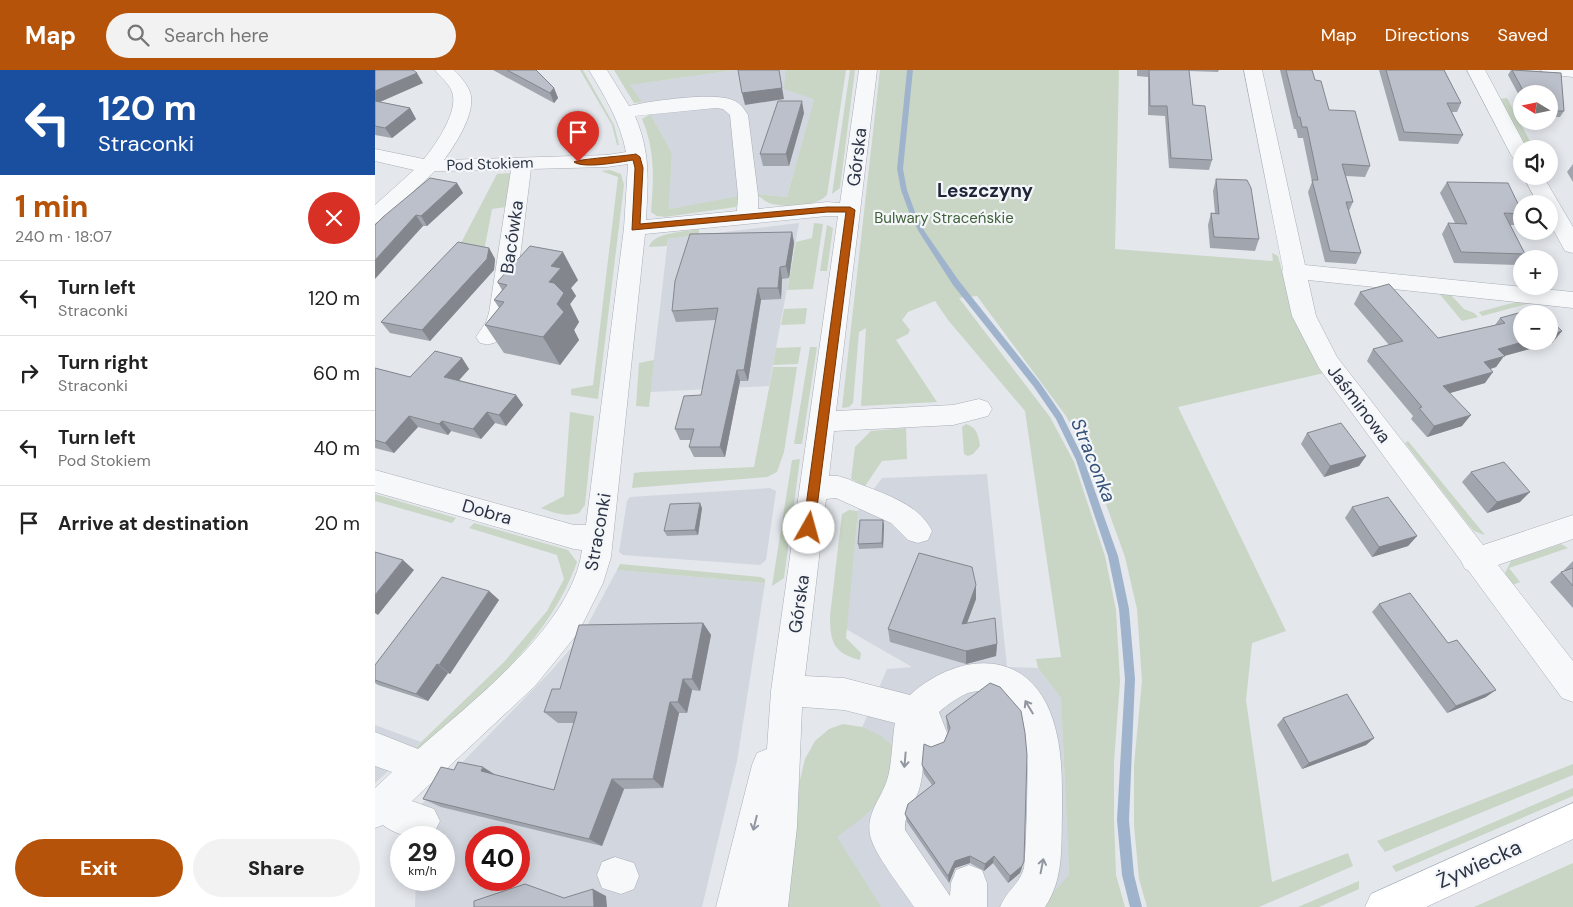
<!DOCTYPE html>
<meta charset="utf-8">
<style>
body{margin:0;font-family:"DM Sans",sans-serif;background:#f2f2f2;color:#222;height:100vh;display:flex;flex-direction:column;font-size:19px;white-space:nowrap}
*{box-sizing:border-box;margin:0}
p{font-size:16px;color:#767676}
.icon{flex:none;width:28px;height:28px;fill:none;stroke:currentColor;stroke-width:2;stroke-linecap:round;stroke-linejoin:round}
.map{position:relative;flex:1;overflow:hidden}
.panel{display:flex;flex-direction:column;background:#fff;width:375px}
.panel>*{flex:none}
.hud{background:#1a4fa0;color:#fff;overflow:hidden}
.needle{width:32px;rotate:280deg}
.fabs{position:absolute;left:1138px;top:15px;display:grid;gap:10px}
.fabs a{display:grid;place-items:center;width:45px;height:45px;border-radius:50%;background:#fff;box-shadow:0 2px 12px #0003;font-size:25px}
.speed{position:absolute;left:15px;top:756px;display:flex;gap:10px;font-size:25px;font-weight:700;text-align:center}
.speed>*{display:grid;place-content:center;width:65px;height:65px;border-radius:50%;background:#fff;box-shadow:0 2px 12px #0003;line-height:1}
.speed small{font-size:12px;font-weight:400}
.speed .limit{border:8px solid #d22;background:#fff;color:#111}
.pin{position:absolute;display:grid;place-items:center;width:42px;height:42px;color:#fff;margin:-51px -21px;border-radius:50% 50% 50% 0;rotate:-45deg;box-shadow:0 0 5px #0007}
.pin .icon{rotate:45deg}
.me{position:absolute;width:55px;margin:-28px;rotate:7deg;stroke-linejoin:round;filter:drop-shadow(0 0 4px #0008)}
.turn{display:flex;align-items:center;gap:18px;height:105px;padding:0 15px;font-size:22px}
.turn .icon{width:65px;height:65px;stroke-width:2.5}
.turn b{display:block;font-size:35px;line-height:42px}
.round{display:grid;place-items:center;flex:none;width:52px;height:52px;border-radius:26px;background:#f2f2f2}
.overview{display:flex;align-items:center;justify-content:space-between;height:85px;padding:0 15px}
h1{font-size:30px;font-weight:800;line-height:38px;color:#b45309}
.action{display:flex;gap:10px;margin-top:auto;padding:10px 15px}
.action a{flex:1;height:58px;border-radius:30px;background:#b45309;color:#fff;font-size:20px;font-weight:800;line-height:58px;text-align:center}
.action a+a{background:#f2f2f2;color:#222}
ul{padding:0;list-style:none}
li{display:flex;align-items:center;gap:15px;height:75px;padding:0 15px;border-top:1px solid #e0e0e0}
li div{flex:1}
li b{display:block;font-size:19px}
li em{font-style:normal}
header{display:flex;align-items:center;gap:30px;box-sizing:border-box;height:70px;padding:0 25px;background:#b45309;color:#fff}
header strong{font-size:24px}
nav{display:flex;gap:28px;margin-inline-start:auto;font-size:18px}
.search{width:350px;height:45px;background:#f2f2f2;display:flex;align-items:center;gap:12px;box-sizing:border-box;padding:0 18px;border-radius:28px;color:#767676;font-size:19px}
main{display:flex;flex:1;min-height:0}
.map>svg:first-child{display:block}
</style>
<header>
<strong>Map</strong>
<div class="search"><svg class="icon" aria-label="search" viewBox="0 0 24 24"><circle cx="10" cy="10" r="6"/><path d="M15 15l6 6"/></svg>Search here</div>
<nav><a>Map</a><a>Directions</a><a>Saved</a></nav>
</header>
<main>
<section class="panel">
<div class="hud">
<div class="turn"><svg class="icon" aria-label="left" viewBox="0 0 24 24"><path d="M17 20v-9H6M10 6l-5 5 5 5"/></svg><div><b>120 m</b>Straconki</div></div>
</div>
<div class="overview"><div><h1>1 min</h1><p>240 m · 18:07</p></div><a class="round" style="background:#d93025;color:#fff"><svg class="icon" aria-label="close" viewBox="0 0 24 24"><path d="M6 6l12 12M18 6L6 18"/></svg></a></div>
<ul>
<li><svg class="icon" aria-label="left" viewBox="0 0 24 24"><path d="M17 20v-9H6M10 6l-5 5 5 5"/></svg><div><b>Turn left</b><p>Straconki</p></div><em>120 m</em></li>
<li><svg class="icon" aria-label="right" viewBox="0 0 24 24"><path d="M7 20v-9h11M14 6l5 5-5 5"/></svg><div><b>Turn right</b><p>Straconki</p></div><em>60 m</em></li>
<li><svg class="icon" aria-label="left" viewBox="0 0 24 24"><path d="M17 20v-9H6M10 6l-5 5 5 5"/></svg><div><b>Turn left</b><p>Pod Stokiem</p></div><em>40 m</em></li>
<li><svg class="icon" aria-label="arrive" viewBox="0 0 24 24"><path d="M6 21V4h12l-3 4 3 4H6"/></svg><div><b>Arrive at destination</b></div><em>20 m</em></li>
</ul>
<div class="action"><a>Exit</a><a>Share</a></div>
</section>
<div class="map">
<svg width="1198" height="837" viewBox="0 0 1198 837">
<rect width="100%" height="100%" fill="#e4e7ec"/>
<g fill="#d2d6de" fill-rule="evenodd">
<polygon points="360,0 447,0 412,127 381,124 294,139 297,83 277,48 255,15"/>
<polygon points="424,153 394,316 275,322 293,169"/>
<polygon points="612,404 632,597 663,598 686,628 694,806 701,837 454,837 450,745 512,599 537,597 471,559 483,441 507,408"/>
<polygon points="395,418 401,421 391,490 385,495 248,485 244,482 252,431 255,427"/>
<path d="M242,500L390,513L362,691L327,837H40L41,810H69V768L42,767L44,737L176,601L197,577L213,554ZM101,768H144V810H101Z"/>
<polygon points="0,655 46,672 0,713"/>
</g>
<g fill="#c9d6c5">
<polygon points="205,0 208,0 239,55 244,75 242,75 237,55"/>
<polygon points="239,0 360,0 255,15 267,32 259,33"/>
<path d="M411,0H471L452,125C441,137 410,138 394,133C389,131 385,127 381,124L412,127L439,29L409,19Z"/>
<polygon points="475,0 480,0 465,118 457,124"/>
<polygon points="505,0 744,0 740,179 898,191 897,183 903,186 910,212 949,303 803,337 911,561 877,573 871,630 897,812 973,783 978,796 884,837 772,837 764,809 759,755 759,695 767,611 762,539 750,487 714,387 691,346 602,226 584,228 675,347 699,392 730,486 741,540 745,611 739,692 739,750 741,805 750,837 666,837 694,805 686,628 663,598 661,589 686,587 650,341 573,250 560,231 533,242 527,250 535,260 533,264 521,270 562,332 486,336 491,258 484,262 478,333 474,337 467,338"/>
<polygon points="1132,28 1159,79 1152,79 1124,29"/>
<path d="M275,44L297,83L294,139L365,126L361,137L290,147L282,146L276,142C279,109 280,79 267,49Z"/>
<polygon points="226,101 235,100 246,104 249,115 223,329 196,325 196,319 218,315 243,107"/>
<polygon points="135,103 131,137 117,139 109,181 82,177 87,171 122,104"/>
<polygon points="439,153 448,154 438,219 412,220 421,172 437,168"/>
<polygon points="452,155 458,158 452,201 445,201"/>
<path d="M324,159V165L293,169L292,176L274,177C278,162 310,162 324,159Z"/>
<polygon points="1063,222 1073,222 1089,239 1099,243 1103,247 1087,251"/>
<polygon points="1148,230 1156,233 1107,246 1104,242"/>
<polygon points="432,238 430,254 406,255 409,239"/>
<polygon points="426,277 423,294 398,295 401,278"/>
<polygon points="435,277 442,277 427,374 419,374"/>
<polygon points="279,290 274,337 261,336 264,293"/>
<polygon points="398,297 422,297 409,382 402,402 392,407 257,418 259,403 267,402 379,397"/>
<path d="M195,342L219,346L210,435L204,443C190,447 179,443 166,438L189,426Z"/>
<path d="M591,354C602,358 603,364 605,376L598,384L593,386L589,384L587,357Z"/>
<polygon points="531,358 532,389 507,391 490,416 476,409 480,377 496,361"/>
<polygon points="1033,371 1110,465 1099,461 1092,453 1030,373"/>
<polygon points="425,389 409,508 397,516 417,390"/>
<polygon points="0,424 81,448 77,453 0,431"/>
<path d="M474,440L483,441L471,568L486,583L485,590C459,583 455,573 455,546L467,444Z"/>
<path d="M99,453L193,480L202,492C173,572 108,623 48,678H40L129,592L172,541L189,509L182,485L94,458Z"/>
<polygon points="1186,474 1193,478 1134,498 1145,512 1135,516 1130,503 1136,491"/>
<polygon points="245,494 386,507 390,509 390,513 242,500"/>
<polygon points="468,654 487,657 506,666 517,675 521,687 513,724 487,748 462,767 506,837 409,837 424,714 430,689 440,671 454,659"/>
<polygon points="1198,694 1198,705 1010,782 1002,771"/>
<polygon points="1198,718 1198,726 1021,802 1017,796"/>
<polygon points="1198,793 1198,837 1099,837"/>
<polygon points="984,811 984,819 944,837 923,837"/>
</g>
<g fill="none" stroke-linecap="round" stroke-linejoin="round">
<polygon fill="#9fb4cc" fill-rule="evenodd" points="532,0 538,0 528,99 532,120 540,142 550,162 584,211 665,313 687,345 709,390 743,486 754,539 760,609 754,750 759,805 767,837 755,837 747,805 742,750 750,609 744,539 733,486 701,390 681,349 659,317 578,215 544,162 534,142 526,120 522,99"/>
<defs>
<g id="minor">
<path d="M60,0H79C85,6 92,14 95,22C102,42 80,75 69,90L232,85L251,82C245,51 230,27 214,0H232L254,36C275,31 342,21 360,31C366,34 370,40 373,45L383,125V139L452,132L465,133L484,0H502L461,341L578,335L604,329L613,332L617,339L613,346L578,355L459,361L454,406H463L473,409C501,422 543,431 557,461L553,470L543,473L533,470L516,453L461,428L451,429L430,606L469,608L535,625C585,580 655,578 678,650C688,681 687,713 687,745C686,777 689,809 670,837H625C632,820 644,815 649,798C651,778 651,759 652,740C652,711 655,679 646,652C639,631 614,616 593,623C583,627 572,635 564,642L574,668L569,680L557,685L549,681C548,693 548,705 545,716C541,733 529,742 530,760L575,826L576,813L581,800L594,795L607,800L612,813V837H539C527,819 499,784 495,765C491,743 506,729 512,710C517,696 517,669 520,653L469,640L427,637L422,757L413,837H341L377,695L382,683L392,679L396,621L463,146H452L270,164L236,487L228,513L203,563L160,616L37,731L59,739L65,751L59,763C44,770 21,766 8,755L0,758V718L17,702L0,696V662L43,679C98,630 197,556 207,480L199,479L0,422V400L199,455H211L249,158L253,94L232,97L156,99L138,243C132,260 126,279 105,273L101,267L111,252L114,243L136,100L60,101L7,151L0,153V135L39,100L0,91V79L49,89C61,74 84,41 77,22C74,13 65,7 60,0ZM341,38L348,39L355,45L363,125L362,141L271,150C273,110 276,84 260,46Z"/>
<polygon points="869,0 887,0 930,195 1198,222 1198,238 933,210 941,246 962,287 1108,475 1198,445 1198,469 1123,495 1198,591 1198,632 1187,628 1093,500 1090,499 1086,491 944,298 917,246 907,201 908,199"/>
<polygon points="1092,0 1110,0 1152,79 1146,79 1146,91 1139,89 1136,85"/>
<polygon points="1166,0 1198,0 1198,7 1169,4"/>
<polygon points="1148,106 1168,106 1198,157 1198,183 1190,181 1174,152 1174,134 1163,134"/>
<polygon points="240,787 259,793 264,806 259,819 246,824 227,818 222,805 227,792"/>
</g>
<polygon id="major" points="1198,733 1198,769 1051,837 990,837 996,824"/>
</defs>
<use href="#minor" stroke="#a9aeb7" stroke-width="1"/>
<use href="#major" stroke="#a3abb8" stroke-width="1"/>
<use href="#minor" fill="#f7f8fa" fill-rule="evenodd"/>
<use href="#major" fill="#fff" fill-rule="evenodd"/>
</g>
<g fill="#a1a5ae">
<polygon points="0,0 48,13 5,32 35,38 41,49 17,68 0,65"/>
<polygon points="118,0 161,0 179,18 183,28 179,33"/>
<polygon points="762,0 844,0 843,2 814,1 818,35 837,90 834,100 794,98 790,46 773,45 773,7 762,6"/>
<polygon points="905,0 937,0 940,10 954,40 995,96 990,107 971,106 978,132 974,141 986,183 981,194 950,192 933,122 937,112 928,68 923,68 921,59 919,59"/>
<polygon points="1004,0 1069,0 1086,33 1082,42 1077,42 1088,65 1083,74 1024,71"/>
<polygon points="1136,0 1146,0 1186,3 1189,41 1185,47 1174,47 1174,24 1146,24 1146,29 1133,5"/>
<polygon points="429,43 414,96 388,96 385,84"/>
<polygon points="1198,94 1198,112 1192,102"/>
<polygon points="841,109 884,169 880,181 835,178 833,155 836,143 840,143 838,121"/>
<polygon points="1072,112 1146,140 1146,147 1141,155 1135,155 1150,184 1142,195 1079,193 1067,164 1073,153 1080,153 1065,123"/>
<polygon points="82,113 88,123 52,156 48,156 0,155"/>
<polygon points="417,162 419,173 414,208 407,209 406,229 386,230 373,311 365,311 350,387 319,387 314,377 316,370 305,370 300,359 326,325 341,250 301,252 297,241"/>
<polygon points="114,178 120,189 119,200 55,271 15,263 6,252"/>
<polygon points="203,210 196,218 201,226 195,234 204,252 199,260 204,270 185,295 129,283 110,255 124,238 119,230 127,220 123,213"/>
<polygon points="985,222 1063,268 1120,255 1125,248 1187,261 1177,273 1129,286 1121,297 1116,299 1110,313 1075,323 1087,356 1052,367 1036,349 1038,346 992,291 998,279 1014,275 979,234"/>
<polygon points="87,288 94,299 84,310 141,325 148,335 131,356 120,353 106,369 76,361 73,365 43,357 19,383 0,378 0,298 35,307"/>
<polygon points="932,363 991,386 984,396 949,407 926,374"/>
<polygon points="1096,402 1145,432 1112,443 1087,412"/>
<polygon points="977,437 1042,466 1033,476 997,487 970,448"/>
<polygon points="327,438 323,465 292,466 289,461"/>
<polygon points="508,450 509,455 508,478 484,479 483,474"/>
<polygon points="1198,491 1198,538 1175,512 1186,502 1190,501 1189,500"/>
<polygon points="601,515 601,529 592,553 622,574 621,586 591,594 515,572 513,559"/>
<polygon points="114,521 124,530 75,604 73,603 53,631 3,615 0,613 0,595"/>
<polygon points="1004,534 1073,573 1111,627 1072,643 997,542"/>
<polygon points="328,553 336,565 325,621 317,620 312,643 304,643 288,718 249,719 227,776 66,737 48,729 79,700 122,705 179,720 199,653 183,653 169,642 185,619"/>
<polygon points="571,646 647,798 645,803 633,813 618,793 609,801 595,793 580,798 574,813 532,752 530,744 557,715 549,704 547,695 569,672 573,662 572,657"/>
<polygon points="908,648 999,668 991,675 927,699 902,655"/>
</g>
<g fill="#83868d">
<polygon points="404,0 409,29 370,35 367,23"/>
<polygon points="42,3 48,13 0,34 0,21"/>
<polygon points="179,18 183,28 179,33 175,23"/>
<polygon points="427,31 429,43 414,96 411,84"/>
<polygon points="35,38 41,49 17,68 10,58"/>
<polygon points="82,113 88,123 52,156 46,146"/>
<polygon points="41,145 48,156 0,209 0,190"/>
<polygon points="417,162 419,173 414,208 411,196"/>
<polygon points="114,178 120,189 119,200 55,271 47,260"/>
<polygon points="188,182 203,210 196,218 201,226 195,234 204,252 199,260 204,270 185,295 168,267 182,234 174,212 176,196"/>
<polygon points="405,197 407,209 406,229 403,218"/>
<polygon points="383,218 386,230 373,311 369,300"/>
<polygon points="1187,261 1177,273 1129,286 1121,297 1101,303 1109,292 1123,279 1151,271 1174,271 1174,265"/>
<polygon points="87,288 94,299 78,317 69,307"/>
<polygon points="362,300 365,311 350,387 345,377"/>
<polygon points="1118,302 1110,313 1061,327 1068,316"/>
<polygon points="141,325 148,335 131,356 124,345"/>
<polygon points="112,342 120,353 106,369 98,359"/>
<polygon points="1096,345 1087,356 1052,367 1059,356"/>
<polygon points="34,346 43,357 19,383 10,373"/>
<polygon points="67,351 76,361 73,365 64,354"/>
<polygon points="991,386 984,396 949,407 955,396"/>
<polygon points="1155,422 1145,432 1112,443 1122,432"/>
<polygon points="325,433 327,438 323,465 320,460"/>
<polygon points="508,450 509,455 508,478 507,473"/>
<polygon points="1042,466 1033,476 997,487 1004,477"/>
<polygon points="28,490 39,500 3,545 0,543 0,525"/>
<polygon points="601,515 601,529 587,566 587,554"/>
<polygon points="114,521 124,530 75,604 64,595"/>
<polygon points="328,553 336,565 325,621 317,609"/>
<polygon points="622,574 621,586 591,594 591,581"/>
<polygon points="62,594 73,603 53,631 41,624"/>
<polygon points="308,609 317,620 312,643 303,632"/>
<polygon points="1121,620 1111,627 1072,643 1081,636"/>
<polygon points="295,632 304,643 288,718 278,709"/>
<polygon points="999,668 991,675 927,699 934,693"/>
<polygon points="108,697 124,707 106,701"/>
<polygon points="237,709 249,719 227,776 214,769"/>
<polygon points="595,786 595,793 580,798 574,813 573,806 580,791"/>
<polygon points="619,786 618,793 609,801 610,794"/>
<polygon points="649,791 645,803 633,813 635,806"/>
<polygon points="218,819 231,826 232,837 219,837"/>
</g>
<g fill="#bbc0ca" stroke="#83868d">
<polygon points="0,0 38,0 42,3 0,21"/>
<polygon points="132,0 161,0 179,18 175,23"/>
<polygon points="363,0 404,0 407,18 367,23"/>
<polygon points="774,0 814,0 818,35 830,36 837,90 796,88 792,36 775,36"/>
<polygon points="911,0 937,0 940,10 946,11 954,40 980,41 995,96 967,94 978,132 971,132 986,183 955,181 937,110 943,110 932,57 927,57 925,47 923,47"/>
<polygon points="1011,0 1069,0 1086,33 1072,33 1088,65 1029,62"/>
<polygon points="1137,0 1186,3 1189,41 1174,41 1174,24 1150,24"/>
<polygon points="0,31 35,38 10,58 0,56"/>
<polygon points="403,31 427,31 411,84 385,84"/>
<polygon points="55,108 82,113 46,146 41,145 0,190 0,155 8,147"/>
<polygon points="841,109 872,110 876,118 884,169 839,167 836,143 844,144"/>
<polygon points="1072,112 1133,113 1146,140 1146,144 1129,143 1150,184 1086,182 1073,153 1092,154"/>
<polygon points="417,162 411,196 405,197 403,218 383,218 369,300 362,300 345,377 314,377 319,359 300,359 309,326 326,325 343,238 297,241 300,211 315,164"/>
<polygon points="83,172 114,178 112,189 47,260 6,252"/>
<polygon points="155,176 188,182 176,196 186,198 174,212 179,213 189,223 182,234 189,242 168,267 110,255 129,232 119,230 132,215 123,213 123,211"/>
<polygon points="1014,214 1063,268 1130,253 1125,248 1162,238 1168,244 1146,244 1146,271 1151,271 1123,279 1130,286 1109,292 1118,302 1068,316 1096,345 1059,356 1044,338 1047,337 998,279 1028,271 985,222"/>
<polygon points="1174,249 1187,261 1174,265"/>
<polygon points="60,281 87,288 69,307 141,325 124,345 112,342 98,359 67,351 64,354 34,346 10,373 0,370 0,298 35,307"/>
<polygon points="966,353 991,386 955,396 932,363"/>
<polygon points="1129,392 1155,422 1122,432 1096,402"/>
<polygon points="1013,427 1042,466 1004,477 977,437"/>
<polygon points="325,433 320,460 289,461 295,434"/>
<polygon points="485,450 508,450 507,473 483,474"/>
<polygon points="0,482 28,490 0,525"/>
<polygon points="544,483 597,497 601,515 587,554 620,548 622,574 591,581 513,559"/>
<polygon points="1198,498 1198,516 1186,502"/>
<polygon points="67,507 114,521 64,595 62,594 41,624 0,610 0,595"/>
<polygon points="1035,523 1073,573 1082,570 1121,620 1081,636 1004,534"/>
<polygon points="328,553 317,609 308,609 303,632 295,632 278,709 237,709 214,769 48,729 66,697 79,700 83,692 108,697 106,701 179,720 202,642 169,642 177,619 185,619 204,555"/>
<polygon points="615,613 625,617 646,641 650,663 652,685 649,791 647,796 635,806 619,786 610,794 595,786 580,791 573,806 530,744 533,734 560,713 547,695 549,674 556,677 569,672 575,658 571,646"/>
<polygon points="972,624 999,668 934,693 908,648"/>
<polygon points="150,814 189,828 218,819 219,837 99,837 99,831"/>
</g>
<defs><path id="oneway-shaft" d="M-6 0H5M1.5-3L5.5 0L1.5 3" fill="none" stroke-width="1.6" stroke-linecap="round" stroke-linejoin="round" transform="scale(1.25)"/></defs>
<g stroke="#9196a0">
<use href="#oneway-shaft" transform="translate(654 637) rotate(-121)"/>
<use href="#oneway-shaft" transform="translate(530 690) rotate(95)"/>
<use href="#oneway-shaft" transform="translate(380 753) rotate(104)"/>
<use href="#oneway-shaft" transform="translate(667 796) rotate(-79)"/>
</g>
<path fill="#b45309" stroke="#753606" d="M261,84L265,87L268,98L265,154L452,137H475L480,140L439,461H430L428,458L471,142H452L257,160L260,98L258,90C245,92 209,99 199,92C203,89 251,86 261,84Z"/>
<g text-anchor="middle" stroke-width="4.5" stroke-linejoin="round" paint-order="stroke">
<g font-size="15" fill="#2b3445" stroke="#f4f6f9">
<text transform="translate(115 94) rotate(-2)" y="5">Pod Stokiem</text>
</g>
<g font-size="15" fill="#3f6138" stroke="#f4f6f9">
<text x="569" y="153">Bulwary Straceńskie</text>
</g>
<g font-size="18" fill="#2b3445" stroke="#f4f6f9">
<text transform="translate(482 87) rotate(-83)" y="6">Górska</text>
<text transform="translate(137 167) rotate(-82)" y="6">Bacówka</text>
<text transform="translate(984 334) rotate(53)" y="6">Jaśminowa</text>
<text transform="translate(112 442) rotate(16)" y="6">Dobra</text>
<text transform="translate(223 462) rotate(-80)" y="6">Straconki</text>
<text transform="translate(424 534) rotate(-82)" y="6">Górska</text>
</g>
<g font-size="19" font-weight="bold" fill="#1d2536" stroke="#f4f6f9">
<text x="610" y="127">Leszczyny</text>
</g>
<g font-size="19" font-style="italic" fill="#34527a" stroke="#f4f6f9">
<text transform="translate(719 390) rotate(68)" y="7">Straconka</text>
</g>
<g font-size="21" fill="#2b3445" stroke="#f4f6f9">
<text transform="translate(1104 794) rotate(-24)" y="7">Żywiecka</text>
</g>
</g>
</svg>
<div class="fabs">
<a><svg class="needle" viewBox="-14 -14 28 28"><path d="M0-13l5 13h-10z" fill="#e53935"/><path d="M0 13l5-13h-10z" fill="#767676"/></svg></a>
<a><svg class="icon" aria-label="sound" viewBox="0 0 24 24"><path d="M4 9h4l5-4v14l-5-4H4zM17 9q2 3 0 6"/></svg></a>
<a><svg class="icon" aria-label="search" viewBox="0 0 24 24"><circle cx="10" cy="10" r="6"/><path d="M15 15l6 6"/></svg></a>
<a>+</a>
<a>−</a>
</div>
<div class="speed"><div>29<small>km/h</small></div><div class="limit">40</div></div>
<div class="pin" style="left:203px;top:92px;background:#d93025"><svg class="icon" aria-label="arrive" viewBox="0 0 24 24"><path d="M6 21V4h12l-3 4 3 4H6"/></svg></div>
<svg class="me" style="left:434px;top:458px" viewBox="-20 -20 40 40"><circle r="19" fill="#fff"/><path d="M0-13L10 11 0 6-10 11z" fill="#b45309"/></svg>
</div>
</main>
